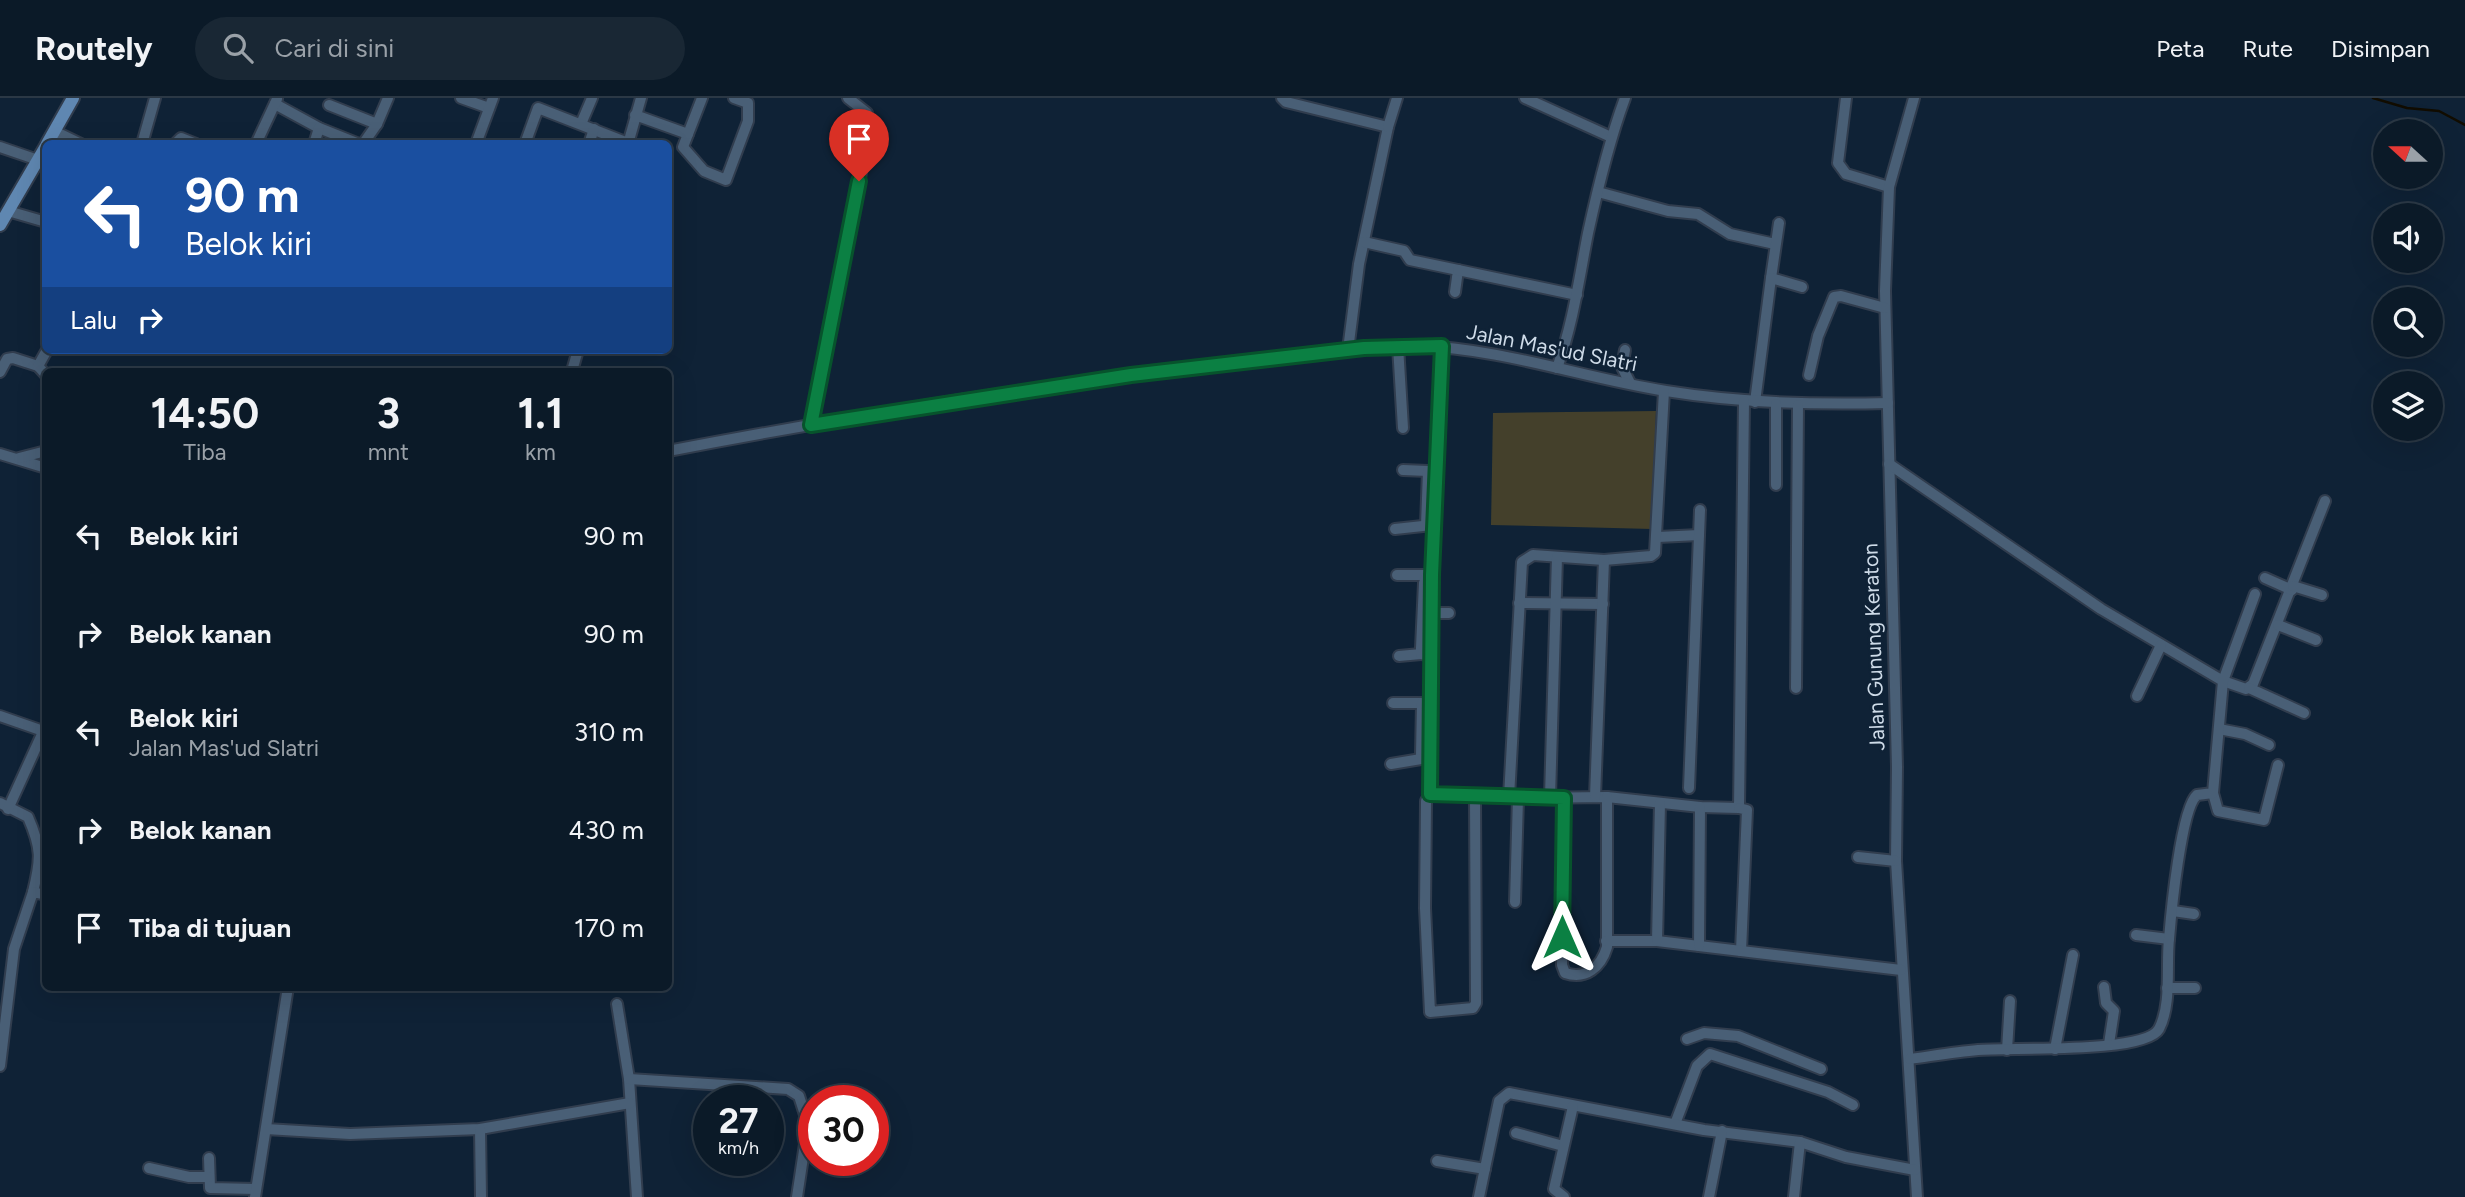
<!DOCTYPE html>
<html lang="id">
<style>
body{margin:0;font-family:Figtree,sans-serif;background:#192734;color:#f1f3f6;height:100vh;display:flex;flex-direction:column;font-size:26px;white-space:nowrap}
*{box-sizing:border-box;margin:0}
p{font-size:23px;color:#9aa1a8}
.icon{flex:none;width:38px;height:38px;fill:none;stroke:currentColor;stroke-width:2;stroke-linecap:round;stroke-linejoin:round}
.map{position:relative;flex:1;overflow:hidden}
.details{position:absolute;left:42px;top:270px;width:630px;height:623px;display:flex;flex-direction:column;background:#0b1a28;border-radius:10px;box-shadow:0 7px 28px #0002,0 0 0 2px #2b3845}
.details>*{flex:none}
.banner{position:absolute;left:42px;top:42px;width:630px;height:214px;border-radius:10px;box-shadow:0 7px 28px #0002,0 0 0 2px #2b3845;background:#1a4fa0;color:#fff;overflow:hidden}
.needle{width:46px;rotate:291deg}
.controls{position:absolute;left:2373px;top:21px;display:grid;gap:14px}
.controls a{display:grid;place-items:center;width:70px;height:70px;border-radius:50%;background:#0b1a28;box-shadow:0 7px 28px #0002,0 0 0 2px #2b3845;font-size:35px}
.speed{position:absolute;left:693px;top:987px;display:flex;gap:14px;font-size:35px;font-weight:700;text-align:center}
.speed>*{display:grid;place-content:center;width:91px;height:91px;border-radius:50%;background:#0b1a28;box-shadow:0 7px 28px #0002,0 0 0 2px #2b3845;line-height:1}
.speed small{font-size:18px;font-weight:400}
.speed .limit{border:10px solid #d22;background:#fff;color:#111}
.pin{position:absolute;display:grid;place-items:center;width:60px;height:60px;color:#fff;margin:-72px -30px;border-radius:50% 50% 50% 0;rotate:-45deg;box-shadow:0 0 7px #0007}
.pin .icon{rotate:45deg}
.me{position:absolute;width:77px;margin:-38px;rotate:0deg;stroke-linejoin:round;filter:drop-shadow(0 0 5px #0008)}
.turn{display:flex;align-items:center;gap:24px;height:147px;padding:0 28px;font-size:32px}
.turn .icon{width:91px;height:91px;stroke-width:2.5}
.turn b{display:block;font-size:49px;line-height:60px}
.then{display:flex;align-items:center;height:66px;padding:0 28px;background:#0003;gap:14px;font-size:26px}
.eta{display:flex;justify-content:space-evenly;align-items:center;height:119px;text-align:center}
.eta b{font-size:42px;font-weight:700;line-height:49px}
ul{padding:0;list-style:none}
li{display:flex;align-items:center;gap:21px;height:98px;padding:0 28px}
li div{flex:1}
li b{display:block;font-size:26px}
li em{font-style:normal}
header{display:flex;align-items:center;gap:42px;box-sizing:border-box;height:98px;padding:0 35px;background:#0b1a28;border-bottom:2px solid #2b3845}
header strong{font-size:33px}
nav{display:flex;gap:38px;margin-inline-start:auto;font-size:24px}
.search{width:490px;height:63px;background:#192734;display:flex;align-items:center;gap:18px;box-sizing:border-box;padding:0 24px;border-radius:38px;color:#9aa1a8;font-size:26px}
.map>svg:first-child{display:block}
</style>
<header>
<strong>Routely</strong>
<div class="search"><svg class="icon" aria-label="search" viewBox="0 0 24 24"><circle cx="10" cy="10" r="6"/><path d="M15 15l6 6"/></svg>Cari di sini</div>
<nav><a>Peta</a><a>Rute</a><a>Disimpan</a></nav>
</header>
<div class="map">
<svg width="2465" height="1099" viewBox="0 0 2465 1099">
<rect width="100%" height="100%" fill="#0f2236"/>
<polygon fill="#44402b" points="1656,313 1652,431 1491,427 1493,315"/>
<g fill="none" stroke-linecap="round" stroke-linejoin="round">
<polyline stroke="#110c00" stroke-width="2.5" points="2373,0 2407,10 2439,13 2465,27"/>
<defs>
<g id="minor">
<polyline points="461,0 489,10"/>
<polyline points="702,0 683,49 704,73 726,82 748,23 748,5 734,0"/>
<polyline points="1282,0 1286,4 1388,29 1359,166 1348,252"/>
<polyline points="1525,0 1611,39"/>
<polyline points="1846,0 1838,65 1846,76 1889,89"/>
<polyline points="1914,0 1889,89 1885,193 1897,669 1896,763 1917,1099"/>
<polyline points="275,6 319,30 359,46"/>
<polyline points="329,7 377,26"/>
<polyline points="635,17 688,36"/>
<polyline points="581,26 592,0"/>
<polyline points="1388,29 1397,0"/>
<polyline points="54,33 81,46"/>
<polyline points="142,46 155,0"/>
<polyline points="175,46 181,40 196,46"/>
<polyline points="256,46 277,1"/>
<polyline points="314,46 319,30"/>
<polyline points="363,46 377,26 388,0"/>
<polyline points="476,46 493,0"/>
<polyline points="525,46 538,10 628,45"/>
<polyline points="589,46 594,31"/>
<polyline points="628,46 641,0"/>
<polyline points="0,49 38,62"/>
<polyline points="1598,94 1668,113 1698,116 1730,136 1775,146"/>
<polyline points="8,113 46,124"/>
<polyline points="1364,144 1404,153 1410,162 1458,172 1455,194"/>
<polyline points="1458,172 1577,197"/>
<polyline points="1771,180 1779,125"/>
<polyline points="1398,248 1403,330"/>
<polyline points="1625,252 1622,269 1630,285"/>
<path d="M1557,270C1573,226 1579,181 1588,135C1598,89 1609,43 1625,0"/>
<polyline points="572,273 578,252"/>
<polyline points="0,274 7,261 13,260 38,268"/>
<polyline points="46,277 38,268 47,252"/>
<polyline points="1809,277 1818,238 1834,199 1841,198 1885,210"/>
<polyline points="1755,304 1771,180 1802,189"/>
<polyline points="811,327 870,29 867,15 848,0"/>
<path d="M668,353C851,318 1035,288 1219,267C1284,260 1351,246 1417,248C1502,250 1582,280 1666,293C1740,305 1813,307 1888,305"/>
<polyline points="0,356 46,370"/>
<polyline points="19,360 46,353"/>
<polyline points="1889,366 2101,511 2223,583 2246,591 2253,586 2325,403"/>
<polyline points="1403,372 1428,373"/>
<polyline points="1776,387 1776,306"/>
<polyline points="1426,427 1428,373 1437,374"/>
<polyline points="1395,431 1432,427"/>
<polyline points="1658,439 1699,437"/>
<polyline points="1397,477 1427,477"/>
<polyline points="2265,480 2292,492"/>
<polyline points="2293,488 2322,497"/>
<polyline points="1519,505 1603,506"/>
<polyline points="1432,515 1449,515"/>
<polyline points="2278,527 2316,542"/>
<polyline points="1399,558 1421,556"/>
<polyline points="1431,558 1421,556 1421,550 1424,485 1427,477 1432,477"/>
<polyline points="1796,590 1798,307"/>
<polyline points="2249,590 2304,615"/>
<polyline points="2137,598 2161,547"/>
<polyline points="1393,605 1428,605"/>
<polyline points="1422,605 1421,657 1421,661 1430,660"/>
<polyline points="0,618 46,634"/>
<polyline points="2219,631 2245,636 2269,647"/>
<polyline points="1391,666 1421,661"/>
<polyline points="1689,690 1700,412"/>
<polyline points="2213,695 2218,713 2264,722 2278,667"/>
<polyline points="1430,696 1432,477 1442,249"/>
<polyline points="1475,699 1476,905 1473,910 1430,914 1425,810 1426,703 1430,696 1518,700 1607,699 1700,709 1739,710 1744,303"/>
<polyline points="1509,699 1522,464 1533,457 1604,462 1651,458 1655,455 1664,293"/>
<polyline points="1550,699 1557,459"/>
<polyline points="1595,699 1604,462"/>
<path d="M1564,700L1562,867L1565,875C1586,882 1601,869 1607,849V699"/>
<path d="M0,705L28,719C42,751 41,761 33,794"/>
<polyline points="1739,710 1747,712 1741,853"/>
<polyline points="8,711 43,634"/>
<polyline points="1858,759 1896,763"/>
<polyline points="1515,804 1518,700"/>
<polyline points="2173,813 2194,816"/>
<polyline points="2136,837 2169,841"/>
<polyline points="1606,843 1657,843 1901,872"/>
<polyline points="1657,843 1660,705"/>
<polyline points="1699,848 1700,709"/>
<polyline points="2104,889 2106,905 2114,913 2109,946"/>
<polyline points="2167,890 2195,890"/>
<polyline points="617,906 629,981 637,1099"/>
<polyline points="1687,941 1704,935 1738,938 1821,971"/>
<polyline points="2055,951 2073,857"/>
<polyline points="2007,952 2010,903"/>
<path d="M1910,961C1932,958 1955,954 1978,952C2009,949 2145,956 2159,931C2172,906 2166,868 2169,841C2171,817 2181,710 2197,697L2213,695L2223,583L2255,496"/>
<polyline points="0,968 14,851 33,794 46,797"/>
<polyline points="629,981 788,991 799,998 808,1026 797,1099"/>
<polyline points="1675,1026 1697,968 1710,956 1828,994 1853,1007"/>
<polyline points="266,1031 350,1036 480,1031 630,1005"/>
<polyline points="480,1031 481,1099"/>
<polyline points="1516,1035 1563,1048"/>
<polyline points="209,1060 210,1090 256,1091"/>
<polyline points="1437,1063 1485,1071"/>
<polyline points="149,1070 189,1079 209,1079"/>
<polyline points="255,1099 288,889"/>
<polyline points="1479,1099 1499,1003 1509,995 1704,1032 1800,1044 1846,1059 1915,1072"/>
<polyline points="1564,1099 1554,1091 1573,1008"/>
<polyline points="1709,1099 1722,1033"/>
<polyline points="1794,1099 1800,1044"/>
</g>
<g id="major">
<polyline points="47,46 73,0"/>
<polyline points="0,127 46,48"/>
</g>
</defs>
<use href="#minor" stroke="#313d4e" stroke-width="14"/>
<use href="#major" stroke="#313d4e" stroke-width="16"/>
<use href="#minor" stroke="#495f76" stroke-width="10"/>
<use href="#major" stroke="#5f87b1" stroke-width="12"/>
</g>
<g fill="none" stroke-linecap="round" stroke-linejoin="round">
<defs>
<polyline id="route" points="859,83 811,327 1131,277 1364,250 1442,248 1432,477 1430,696 1564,700 1562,839"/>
</defs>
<use href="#route" stroke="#07532c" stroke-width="18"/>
<use href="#route" stroke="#0b8043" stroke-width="12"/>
</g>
<g text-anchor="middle" stroke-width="5" stroke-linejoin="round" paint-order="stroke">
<g font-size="21" fill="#cedbe8" stroke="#0f2236">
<text transform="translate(1552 250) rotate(11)" y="7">Jalan Mas'ud Slatri</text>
<text transform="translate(1874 549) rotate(-92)" y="7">Jalan Gunung Keraton</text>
</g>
</g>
</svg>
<div class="controls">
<a><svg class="needle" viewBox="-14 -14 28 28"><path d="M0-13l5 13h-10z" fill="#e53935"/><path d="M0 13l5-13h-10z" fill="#9aa1a8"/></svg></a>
<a><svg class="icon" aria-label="sound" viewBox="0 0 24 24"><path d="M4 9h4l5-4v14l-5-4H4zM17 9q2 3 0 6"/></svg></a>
<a><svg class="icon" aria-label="search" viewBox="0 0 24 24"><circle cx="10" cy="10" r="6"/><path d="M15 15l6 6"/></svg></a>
<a><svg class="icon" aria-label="layers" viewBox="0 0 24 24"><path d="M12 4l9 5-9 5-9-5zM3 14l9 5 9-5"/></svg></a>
</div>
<div class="speed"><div>27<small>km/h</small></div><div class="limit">30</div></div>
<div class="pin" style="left:859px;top:83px;background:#d93025"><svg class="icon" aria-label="arrive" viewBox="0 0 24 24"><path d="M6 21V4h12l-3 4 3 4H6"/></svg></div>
<svg class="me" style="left:1562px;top:839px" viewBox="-20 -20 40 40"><path d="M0-17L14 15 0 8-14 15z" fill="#0b8043" stroke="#fff" stroke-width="4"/></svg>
<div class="banner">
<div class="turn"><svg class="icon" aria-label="left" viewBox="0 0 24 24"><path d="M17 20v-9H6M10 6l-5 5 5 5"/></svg><div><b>90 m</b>Belok kiri</div></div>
<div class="then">Lalu<svg class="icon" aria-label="right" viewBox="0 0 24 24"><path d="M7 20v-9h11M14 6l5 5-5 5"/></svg></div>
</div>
<section class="details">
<div class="eta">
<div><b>14:50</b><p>Tiba</p></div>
<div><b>3</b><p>mnt</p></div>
<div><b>1.1</b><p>km</p></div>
</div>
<ul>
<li><svg class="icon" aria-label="left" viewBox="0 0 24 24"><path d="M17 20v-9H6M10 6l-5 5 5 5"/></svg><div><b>Belok kiri</b></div><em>90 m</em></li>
<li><svg class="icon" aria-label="right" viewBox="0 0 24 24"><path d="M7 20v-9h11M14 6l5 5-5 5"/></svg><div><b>Belok kanan</b></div><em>90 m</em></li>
<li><svg class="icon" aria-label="left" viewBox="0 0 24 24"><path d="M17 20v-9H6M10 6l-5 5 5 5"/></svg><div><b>Belok kiri</b><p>Jalan Mas'ud Slatri</p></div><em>310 m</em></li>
<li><svg class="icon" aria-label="right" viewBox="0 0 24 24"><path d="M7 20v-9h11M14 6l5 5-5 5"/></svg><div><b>Belok kanan</b></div><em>430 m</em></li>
<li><svg class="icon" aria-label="arrive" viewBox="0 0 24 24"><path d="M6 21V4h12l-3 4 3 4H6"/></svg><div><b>Tiba di tujuan</b></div><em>170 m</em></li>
</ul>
</section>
</div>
